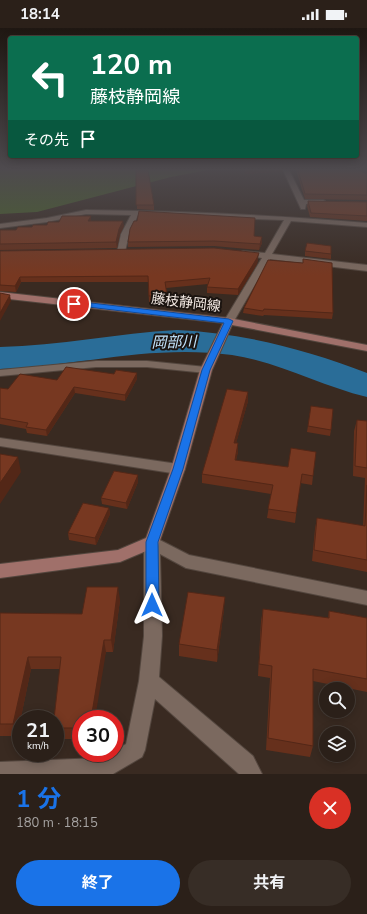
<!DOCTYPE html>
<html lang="ja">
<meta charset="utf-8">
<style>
body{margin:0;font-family:"Nunito Sans","Noto Sans JP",sans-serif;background:#372d26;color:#f1f3f6;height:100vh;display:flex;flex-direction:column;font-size:15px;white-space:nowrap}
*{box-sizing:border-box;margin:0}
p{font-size:13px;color:#a6a3a2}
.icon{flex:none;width:22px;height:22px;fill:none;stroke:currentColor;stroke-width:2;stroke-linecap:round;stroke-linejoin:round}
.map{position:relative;height:746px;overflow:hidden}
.sheet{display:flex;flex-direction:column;background:#2b2019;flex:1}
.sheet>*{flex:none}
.guide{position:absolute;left:8px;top:8px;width:351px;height:122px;border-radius:4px;box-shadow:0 2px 10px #0003,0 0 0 1px #473e38;background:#0b6e4f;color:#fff;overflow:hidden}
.controls{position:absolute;left:319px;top:654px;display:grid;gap:8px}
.controls a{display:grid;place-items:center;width:36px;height:36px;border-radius:50%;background:#2b2019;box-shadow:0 2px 10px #0003,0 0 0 1px #473e38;font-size:20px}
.speed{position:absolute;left:12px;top:682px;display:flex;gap:8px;font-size:20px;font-weight:700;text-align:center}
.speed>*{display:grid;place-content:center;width:52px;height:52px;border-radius:50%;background:#2b2019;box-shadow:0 2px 10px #0003,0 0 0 1px #473e38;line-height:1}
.speed small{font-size:10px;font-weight:400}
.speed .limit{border:6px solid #d22;background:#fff;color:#111}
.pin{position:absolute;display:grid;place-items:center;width:34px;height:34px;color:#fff;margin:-17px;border:2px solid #fff;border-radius:50%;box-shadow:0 1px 4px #0007}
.me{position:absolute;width:44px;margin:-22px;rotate:0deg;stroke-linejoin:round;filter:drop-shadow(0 0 3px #0008)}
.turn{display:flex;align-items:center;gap:14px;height:84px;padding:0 16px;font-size:18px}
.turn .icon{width:52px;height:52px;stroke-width:2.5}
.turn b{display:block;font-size:28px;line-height:34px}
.then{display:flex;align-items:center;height:38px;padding:0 16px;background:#0003;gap:8px;font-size:15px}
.round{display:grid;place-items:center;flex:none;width:42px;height:42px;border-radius:21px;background:#372d26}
.head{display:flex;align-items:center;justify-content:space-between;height:68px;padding:0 16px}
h1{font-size:24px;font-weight:700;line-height:30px;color:#1a73e8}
.cta{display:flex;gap:8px;margin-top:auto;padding:8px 16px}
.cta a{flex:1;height:46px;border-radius:24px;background:#1a73e8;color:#fff;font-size:16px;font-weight:700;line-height:46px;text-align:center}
.cta a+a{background:#372d26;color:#f1f3f6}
.status{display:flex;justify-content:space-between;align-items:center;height:28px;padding:0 20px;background:#2b2019;direction:ltr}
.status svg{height:11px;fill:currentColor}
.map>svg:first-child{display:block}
</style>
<div class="status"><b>18:14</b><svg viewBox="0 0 49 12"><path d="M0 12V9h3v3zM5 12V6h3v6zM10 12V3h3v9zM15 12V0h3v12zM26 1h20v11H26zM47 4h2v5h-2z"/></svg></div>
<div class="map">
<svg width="367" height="746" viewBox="0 0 367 746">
<rect width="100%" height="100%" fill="#392a21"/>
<polygon fill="#496628" points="0,142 208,142 171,149 37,184 0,186"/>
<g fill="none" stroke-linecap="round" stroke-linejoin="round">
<path fill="#2a6d98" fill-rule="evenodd" d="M177,302C243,305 305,321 367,345V369C321,358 279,334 232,327C151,316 79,338 0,341V319C59,318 118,305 177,302Z"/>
<defs>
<g id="street">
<polygon points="283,142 289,142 304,172 323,172 325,173 325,175 306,176 305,181 301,181"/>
<path d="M86,182C180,183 273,187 367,195V199L291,193L272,226L367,237V243L270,231L234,293L229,296L224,293L262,230L243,227L239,225L243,223L265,225L284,192L138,187L129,206L125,224L121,226L117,224L121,206L131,187L86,186L47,194L0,200V196L47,190Z"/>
<polygon points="96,333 147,333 206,339 212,342 206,345 147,339 96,339 0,348 0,342"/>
<polygon points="0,410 178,436 183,438 185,441 183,444 178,446 0,418"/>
<polygon points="152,508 189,527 367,563 367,577 186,540 160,526 162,608 159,649 253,728 262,746 239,746 155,671 145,722 142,729 113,746 0,746 0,734 99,730 109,725 115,725 115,722 126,716 139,653 144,608 144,514 146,510"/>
</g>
<polygon id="secondary" points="0,264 229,290 367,317 367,323 232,297 212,342 185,441 158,518 120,534 0,550 0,536 118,522 146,510 171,441 200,342 223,295 0,270"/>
</defs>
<use href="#street" stroke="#53463e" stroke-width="2"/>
<use href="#secondary" stroke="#53463e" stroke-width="2"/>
<use href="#street" fill="#7b695f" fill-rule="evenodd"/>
<use href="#secondary" fill="#a0706a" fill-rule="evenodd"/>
</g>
<g fill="#66301c">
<polygon points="136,142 154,177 154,182 137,181"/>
<polygon points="296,142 358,142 367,146 367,172 305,171"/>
<polygon points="308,173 367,174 367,193 310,189 307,178"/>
<polygon points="91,188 91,193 124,198 120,206 117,220 0,222 0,202 16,202 47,197"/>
<polygon points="254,208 262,215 259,222 214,218 128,219 128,214"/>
<polygon points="0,223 258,230 257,236 238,267 207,265 207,259 208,256 166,260 167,273 149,274 148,254 21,254 16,264 0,263"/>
<polygon points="305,223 331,226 331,231 305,228"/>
<polygon points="244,280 333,285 332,291 264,287 263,288 243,285"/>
<polygon points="137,345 137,351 125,373 75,365 47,408 27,405 26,401 0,396 0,360 8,361 57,352 114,346"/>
<polygon points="248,364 248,373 236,415 238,415 238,424 236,432 313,448 312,457 300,455 295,495 267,490 271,466 202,455 202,446"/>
<polygon points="311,378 331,402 330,408 307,404"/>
<polygon points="357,392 367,393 367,544 312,533 315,501 317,490 363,498 365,450 353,448 354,403"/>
<polygon points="138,454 127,481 102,476 101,470"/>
<polygon points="109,480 110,486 96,517 69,512 68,505"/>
<polygon points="120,572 113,624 106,624 81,691 81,711 56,711 55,709 55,691 60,641 31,641 17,708 0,708 0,585 82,586"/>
<polygon points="224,581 217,634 179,628 179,616"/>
<polygon points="263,581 328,590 329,583 367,590 367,664 313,653 313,718 310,729 266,722 270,650 258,648 261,593"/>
</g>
<g fill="#532717">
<polygon points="245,142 282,142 282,144 245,146"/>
<polygon points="91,188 91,193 88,193"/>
<polygon points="123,193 124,198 120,206 117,220 116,214 119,201"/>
<polygon points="262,209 262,215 259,222 260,216"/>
<polygon points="259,225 257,236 238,267 238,261"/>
<polygon points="20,249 21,254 16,264 15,258"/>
<polygon points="10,267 11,273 0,293 0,285"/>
<polygon points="137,345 137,351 125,373 125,367"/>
<polygon points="74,359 75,365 47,408 46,402"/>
<polygon points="248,364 248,373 234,423 234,415"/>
<polygon points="238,415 238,424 234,440 235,432"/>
<polygon points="18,429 21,444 0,476 0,455"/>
<polygon points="138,447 138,454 127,481 126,475"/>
<polygon points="109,480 110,486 96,517 95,510"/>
<polygon points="118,559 120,572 113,624 111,612"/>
<polygon points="225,569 224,581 217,634 217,622"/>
<polygon points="104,612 106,624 95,691 91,691"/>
<polygon points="28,629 31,641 17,708 13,696"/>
</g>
<g fill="#773821" stroke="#532717">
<polygon points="136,142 148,142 154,177 136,177"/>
<polygon points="298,142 358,142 367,146 367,167 305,166"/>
<polygon points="308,173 367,174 367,188 311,185"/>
<polygon points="139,183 255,190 254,208 262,209 260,216 214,213 128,214 130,201 134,193 137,193"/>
<polygon points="62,188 91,188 88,193 123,193 119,201 116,214 0,216 0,202 16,202 18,199 32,199 33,197 47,197 48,194 59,194"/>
<polygon points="307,215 331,218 331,226 305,223"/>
<polygon points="214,220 259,225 257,230 238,261 207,259 210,250 165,254 167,267 149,268 148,248 20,249 15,258 0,257 0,223"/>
<polygon points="303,231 332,235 333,285 264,281 263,283 244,280 268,232 303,235"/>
<polygon points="0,265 10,267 0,285"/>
<polygon points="66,339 114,346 116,342 137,345 125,367 74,359 46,402 26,399 28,395 0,390 0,360 8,361 20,346 57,352"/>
<polygon points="227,361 248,364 234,415 238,415 235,432 288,439 291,420 316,424 313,448 302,446 296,485 268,481 273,457 202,446"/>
<polygon points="311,378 333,381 331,402 308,398"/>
<polygon points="357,392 367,393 367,440 355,438"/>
<polygon points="0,426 18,429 0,455"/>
<polygon points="114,443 138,447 126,475 101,470"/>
<polygon points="367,457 367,532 314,522 317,490 365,498"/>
<polygon points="83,475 109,480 95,510 68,505"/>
<polygon points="87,559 118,559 111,612 104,612 91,691 81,691 81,700 55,700 55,691 54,691 61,629 28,629 13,696 0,696 0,585 82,586"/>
<polygon points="188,564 225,569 217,622 179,616"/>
<polygon points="263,581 329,590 329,583 367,590 367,651 313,641 313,718 268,710 272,638 259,636"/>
</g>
<linearGradient id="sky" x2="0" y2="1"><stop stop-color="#1f1712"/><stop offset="0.57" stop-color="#4e4a4e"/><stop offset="1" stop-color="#4e4a4e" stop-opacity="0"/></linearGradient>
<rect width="367" height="247" fill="url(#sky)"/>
<polygon fill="#1a73e8" stroke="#114b97" points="74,273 229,291 233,293 210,342 183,441 158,514 159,577 157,581 152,583 148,581 146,577 146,514 173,441 202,342 224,295 71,277 70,276"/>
<g text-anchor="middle" stroke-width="4" stroke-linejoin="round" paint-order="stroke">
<g font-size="14" fill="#f3e9e3" stroke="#1b1410">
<text transform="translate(186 274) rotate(7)" y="5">藤枝静岡線</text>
</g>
<g font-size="15" font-style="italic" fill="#c2e4fd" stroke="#1b1410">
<text transform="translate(174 314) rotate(-1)" y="5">岡部川</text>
</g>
</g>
</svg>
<div class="controls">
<a><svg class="icon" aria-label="search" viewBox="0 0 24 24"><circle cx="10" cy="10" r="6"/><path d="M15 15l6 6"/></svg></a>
<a><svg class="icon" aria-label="layers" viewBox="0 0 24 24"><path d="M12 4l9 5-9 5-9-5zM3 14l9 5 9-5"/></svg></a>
</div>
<div class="speed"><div>21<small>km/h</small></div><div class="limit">30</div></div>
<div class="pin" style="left:74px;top:276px;background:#d93025"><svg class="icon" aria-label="arrive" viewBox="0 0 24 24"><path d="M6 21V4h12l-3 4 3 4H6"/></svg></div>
<svg class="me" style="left:152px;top:577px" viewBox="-20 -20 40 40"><path d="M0-17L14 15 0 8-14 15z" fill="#1a73e8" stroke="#fff" stroke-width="4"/></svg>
<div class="guide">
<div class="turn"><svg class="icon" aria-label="left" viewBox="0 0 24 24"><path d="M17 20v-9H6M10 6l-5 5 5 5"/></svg><div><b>120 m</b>藤枝静岡線</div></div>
<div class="then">その先<svg class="icon" aria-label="arrive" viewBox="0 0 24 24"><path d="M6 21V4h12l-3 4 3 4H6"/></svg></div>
</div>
</div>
<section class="sheet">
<div class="head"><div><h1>1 分</h1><p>180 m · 18:15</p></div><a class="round" style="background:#d93025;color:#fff"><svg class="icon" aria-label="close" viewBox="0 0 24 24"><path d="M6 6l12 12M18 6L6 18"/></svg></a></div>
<div class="cta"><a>終了</a><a>共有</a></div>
</section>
